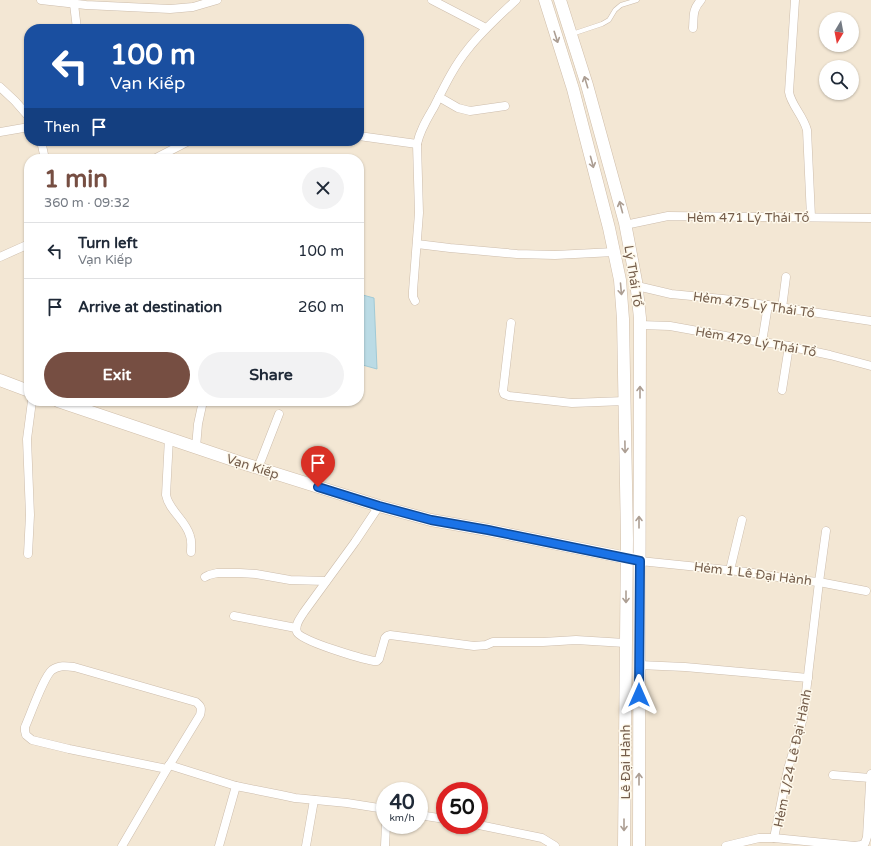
<!DOCTYPE html>
<meta charset="utf-8">
<style>
body{margin:0;font-family:"Varela Round",sans-serif;background:#f2f2f3;color:#1f2937;height:100vh;display:flex;flex-direction:column;font-size:15px;white-space:nowrap}
*{box-sizing:border-box;margin:0}
p{font-size:13px;color:#747a83}
.icon{flex:none;width:22px;height:22px;fill:none;stroke:currentColor;stroke-width:2;stroke-linecap:round;stroke-linejoin:round}
.map{position:relative;flex:1;overflow:hidden}
.drawer{position:absolute;left:24px;top:154px;width:340px;height:252px;display:flex;flex-direction:column;background:#fff;border-radius:16px;box-shadow:0 1px 3px #0004}
.drawer>*{flex:none}
.top-card{position:absolute;left:24px;top:24px;width:340px;height:122px;border-radius:16px;box-shadow:0 1px 3px #0004;background:#1a4fa0;color:#fff;overflow:hidden}
.needle{width:26px;rotate:190deg}
.fabs{position:absolute;left:819px;top:12px;display:grid;gap:8px}
.fabs a{display:grid;place-items:center;width:40px;height:40px;border-radius:50%;background:#fff;box-shadow:0 1px 3px #0004;font-size:20px}
.speed{position:absolute;left:376px;top:782px;display:flex;gap:8px;font-size:20px;font-weight:700;text-align:center}
.speed>*{display:grid;place-content:center;width:52px;height:52px;border-radius:50%;background:#fff;box-shadow:0 1px 3px #0004;line-height:1}
.speed small{font-size:10px;font-weight:400}
.speed .limit{border:6px solid #d22;background:#fff;color:#111}
.pin{position:absolute;display:grid;place-items:center;width:34px;height:34px;color:#fff;margin:-41px -17px;border-radius:50% 50% 50% 0;rotate:-45deg;box-shadow:0 0 4px #0007}
.pin .icon{rotate:45deg}
.me{position:absolute;width:44px;margin:-22px;rotate:0deg;stroke-linejoin:round;filter:drop-shadow(0 0 3px #0008)}
.turn{display:flex;align-items:center;gap:14px;height:84px;padding:0 20px;font-size:18px}
.turn .icon{width:52px;height:52px;stroke-width:2.5}
.turn b{display:block;font-size:28px;line-height:34px}
.then{display:flex;align-items:center;height:38px;padding:0 20px;background:#0003;gap:8px;font-size:15px}
.round{display:grid;place-items:center;flex:none;width:42px;height:42px;border-radius:21px;background:#f2f2f3}
.head{display:flex;align-items:center;justify-content:space-between;height:68px;padding:0 20px}
h1{font-size:24px;font-weight:700;line-height:30px;color:#764e42}
.action{display:flex;gap:8px;margin-top:auto;padding:8px 20px}
.action a{flex:1;height:46px;border-radius:24px;background:#764e42;color:#fff;font-size:16px;font-weight:700;line-height:46px;text-align:center}
.action a+a{background:#f2f2f3;color:#1f2937}
ul{padding:0;list-style:none}
li{display:flex;align-items:center;gap:12px;height:56px;padding:0 20px;border-top:1px solid #e0e1e3}
li div{flex:1}
li b{display:block;font-size:15px}
li em{font-style:normal}
.map>svg:first-child{display:block}
</style>
<div class="map">
<svg width="871" height="846" viewBox="0 0 871 846">
<rect width="100%" height="100%" fill="#fcf5e6"/>
<path fill="#f3e7d4" fill-rule="evenodd" d="M0,0H871V846H0ZM826,19H852V45H826ZM29,29H359V141H29ZM826,67H852V93H826ZM29,159H359V401H29ZM385,791H419V825H385ZM445,791H479V825H445Z"/>
<polygon fill="#bbdbe5" stroke="#a1cad6" points="359,294 374,298 377,369 359,364"/>
<g fill="none" stroke-linecap="round" stroke-linejoin="round">
<defs>
<polyline id="lane" points="572,34 602,24 609,20 615,10 621,5 637,0"/>
<g id="street">
<polyline points="41,0 86,5 170,9 193,7 217,0"/>
<polyline points="74,0 74,4 77,29"/>
<polyline points="432,0 486,28"/>
<path d="M795,0L789,92C791,105 803,115 807,130L811,217"/>
<path d="M693,28C694,16 692,10 701,0"/>
<polyline points="0,87 15,101 29,117"/>
<polyline points="439,97 458,108 470,111 505,106"/>
<polyline points="0,132 29,127"/>
<polyline points="359,136 417,144"/>
<polyline points="41,141 45,159"/>
<polyline points="154,159 189,141"/>
<polyline points="625,225 668,216 871,218"/>
<polyline points="417,244 450,248 517,254 555,255 614,252"/>
<polyline points="0,257 29,244"/>
<polyline points="637,286 671,294 733,300 871,321"/>
<path d="M415,301L413,297V291L419,213L417,144C420,130 427,119 434,107C444,87 454,66 468,49C482,31 499,16 516,0"/>
<polyline points="782,308 786,277"/>
<polyline points="511,323 503,391 504,394 509,396 572,403 625,401"/>
<polyline points="640,325 670,326 742,339 783,345 830,355 871,366"/>
<polyline points="762,342 768,305"/>
<polyline points="782,390 789,346"/>
<path d="M169,438L166,495C169,511 186,520 190,536C192,541 191,546 191,552"/>
<polyline points="196,447 198,424 203,401"/>
<polyline points="258,468 279,414"/>
<path d="M379,506L355,542L304,612C301,617 294,625 297,632C300,641 363,659 374,661H377L379,659L385,638L387,636L390,635L474,646L486,645L493,642H543L576,640L625,643"/>
<polyline points="28,554 30,515 27,439 32,401"/>
<polyline points="640,561 747,572 796,580 819,582 866,591"/>
<polyline points="730,570 742,520"/>
<polyline points="205,577 209,575 217,573 240,573 256,574 290,580 326,581"/>
<polyline points="234,616 296,628"/>
<polyline points="639,665 685,667 808,678"/>
<polyline points="169,765 236,786 281,795 295,798 347,803 385,809"/>
<polyline points="833,775 870,778"/>
<polyline points="419,815 445,819"/>
<polyline points="479,825 542,838 555,846"/>
<polyline points="774,838 788,769 803,718 819,582 826,531"/>
<path d="M122,846L167,769L200,715C202,708 201,706 196,702L74,667C66,666 59,665 52,670C44,676 30,716 25,727V731L26,735L32,740L69,749L167,769"/>
<polyline points="219,846 236,786"/>
<polyline points="306,846 314,800"/>
<polyline points="385,846 386,825"/>
<polyline points="726,846 759,838 774,838 855,846 861,845 865,843 867,837 870,784 871,774"/>
</g>
<g id="secondary">
<polyline points="545,0 573,89 609,228 620,280 623,319 627,539 624,846"/>
<polyline points="560,0 587,85 625,223 636,281 640,318 639,846"/>
<polyline points="0,380 29,391"/>
<polyline points="58,401 242,463 379,506 431,520 488,530 632,559"/>
</g>
</defs>
<use href="#lane" stroke="#cdbdac" stroke-width="5"/>
<use href="#street" stroke="#cdbdac" stroke-width="9"/>
<use href="#secondary" stroke="#d0beaa" stroke-width="13"/>
<use href="#lane" stroke="#fff" stroke-width="4"/>
<use href="#street" stroke="#fff" stroke-width="8"/>
<use href="#secondary" stroke="#fff" stroke-width="12"/>
</g>
<defs><path id="oneway-shaft" d="M-6 0H5M1.5-3L5.5 0L1.5 3" fill="none" stroke-width="1.6" stroke-linecap="round" stroke-linejoin="round"/></defs>
<g stroke="#ac9e93">
<use href="#oneway-shaft" transform="translate(556 37) rotate(72)"/>
<use href="#oneway-shaft" transform="translate(586 82) rotate(-107)"/>
<use href="#oneway-shaft" transform="translate(592 162) rotate(75)"/>
<use href="#oneway-shaft" transform="translate(621 207) rotate(-105)"/>
<use href="#oneway-shaft" transform="translate(621 289) rotate(85)"/>
<use href="#oneway-shaft" transform="translate(640 392) rotate(-90)"/>
<use href="#oneway-shaft" transform="translate(625 447) rotate(89)"/>
<use href="#oneway-shaft" transform="translate(639 522) rotate(-90)"/>
<use href="#oneway-shaft" transform="translate(626 597) rotate(90)"/>
<use href="#oneway-shaft" transform="translate(639 779) rotate(-90)"/>
<use href="#oneway-shaft" transform="translate(624 825) rotate(90)"/>
</g>
<g fill="none" stroke-linecap="round" stroke-linejoin="round">
<defs>
<polyline id="route" points="318,487 379,506 431,520 488,530 640,561 639,695"/>
</defs>
<use href="#route" stroke="#114b97" stroke-width="10"/>
<use href="#route" stroke="#1a73e8" stroke-width="7"/>
</g>
<g text-anchor="middle" stroke-width="3" stroke-linejoin="round" paint-order="stroke">
<g font-size="13" fill="#745d4b" stroke="#fef9ec">
<text x="748" y="222">Hẻm 471 Lý Thái Tổ</text>
<text transform="translate(634 276) rotate(81)" y="5">Lý Thái Tổ</text>
<text transform="translate(754 304) rotate(8)" y="5">Hẻm 475 Lý Thái Tổ</text>
<text transform="translate(756 341) rotate(10)" y="5">Hẻm 479 Lý Thái Tổ</text>
<text transform="translate(253 466) rotate(18)" y="5">Vạn Kiếp</text>
<text transform="translate(753 573) rotate(7)" y="5">Hẻm 1 Lê Đại Hành</text>
<text transform="translate(792 758) rotate(-78)" y="5">Hẻm 1/24 Lê Đại Hành</text>
<text transform="translate(625 762) rotate(-90)" y="5">Lê Đại Hành</text>
</g>
</g>
</svg>
<div class="fabs">
<a><svg class="needle" viewBox="-14 -14 28 28"><path d="M0-13l5 13h-10z" fill="#e53935"/><path d="M0 13l5-13h-10z" fill="#747a83"/></svg></a>
<a><svg class="icon" aria-label="search" viewBox="0 0 24 24"><circle cx="10" cy="10" r="6"/><path d="M15 15l6 6"/></svg></a>
</div>
<div class="speed"><div>40<small>km/h</small></div><div class="limit">50</div></div>
<div class="pin" style="left:318px;top:487px;background:#d93025"><svg class="icon" aria-label="arrive" viewBox="0 0 24 24"><path d="M6 21V4h12l-3 4 3 4H6"/></svg></div>
<svg class="me" style="left:639px;top:695px" viewBox="-20 -20 40 40"><path d="M0-17L14 15 0 8-14 15z" fill="#1a73e8" stroke="#fff" stroke-width="4"/></svg>
<div class="top-card">
<div class="turn"><svg class="icon" aria-label="left" viewBox="0 0 24 24"><path d="M17 20v-9H6M10 6l-5 5 5 5"/></svg><div><b>100 m</b>Vạn Kiếp</div></div>
<div class="then">Then<svg class="icon" aria-label="arrive" viewBox="0 0 24 24"><path d="M6 21V4h12l-3 4 3 4H6"/></svg></div>
</div>
<section class="drawer">
<div class="head"><div><h1>1 min</h1><p>360 m · 09:32</p></div><a class="round"><svg class="icon" aria-label="close" viewBox="0 0 24 24"><path d="M6 6l12 12M18 6L6 18"/></svg></a></div>
<ul>
<li><svg class="icon" aria-label="left" viewBox="0 0 24 24"><path d="M17 20v-9H6M10 6l-5 5 5 5"/></svg><div><b>Turn left</b><p>Vạn Kiếp</p></div><em>100 m</em></li>
<li><svg class="icon" aria-label="arrive" viewBox="0 0 24 24"><path d="M6 21V4h12l-3 4 3 4H6"/></svg><div><b>Arrive at destination</b></div><em>260 m</em></li>
</ul>
<div class="action"><a>Exit</a><a>Share</a></div>
</section>
</div>
